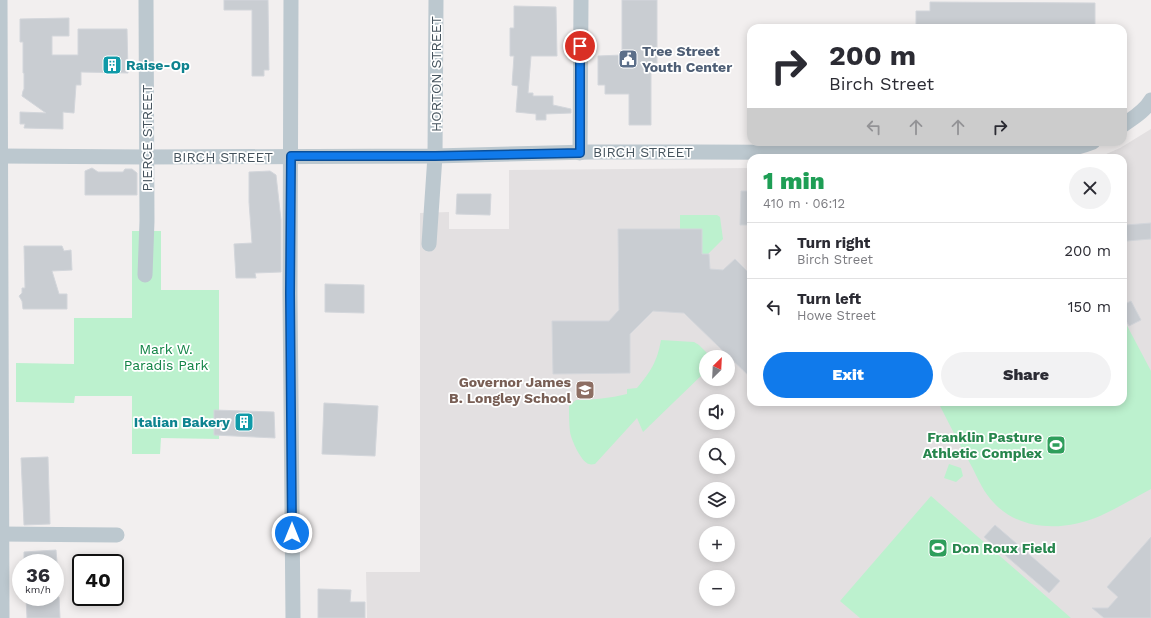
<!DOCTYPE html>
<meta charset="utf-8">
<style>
body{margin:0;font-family:"Work Sans",sans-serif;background:#f2f2f3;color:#2b2b33;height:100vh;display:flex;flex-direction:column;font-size:15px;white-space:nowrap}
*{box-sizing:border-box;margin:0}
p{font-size:13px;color:#7c7c81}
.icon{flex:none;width:22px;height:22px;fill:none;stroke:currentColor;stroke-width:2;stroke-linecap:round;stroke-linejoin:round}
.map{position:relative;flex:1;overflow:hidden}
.side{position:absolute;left:747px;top:154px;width:380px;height:252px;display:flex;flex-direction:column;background:#fff;border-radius:12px;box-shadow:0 2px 10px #0003}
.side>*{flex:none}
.banner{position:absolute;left:747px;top:24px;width:380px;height:122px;border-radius:12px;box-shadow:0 2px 10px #0003;background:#fff;color:#2b2b33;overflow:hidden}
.needle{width:26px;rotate:24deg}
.fabs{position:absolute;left:699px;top:350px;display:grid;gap:8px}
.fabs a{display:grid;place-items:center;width:36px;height:36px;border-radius:50%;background:#fff;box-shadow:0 2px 10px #0003;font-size:20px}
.speed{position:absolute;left:12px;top:554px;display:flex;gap:8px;font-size:20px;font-weight:700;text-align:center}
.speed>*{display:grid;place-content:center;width:52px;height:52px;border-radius:50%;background:#fff;box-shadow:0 2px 10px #0003;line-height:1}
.speed small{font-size:10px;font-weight:400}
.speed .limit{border:2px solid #111;border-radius:6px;background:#fff;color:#111}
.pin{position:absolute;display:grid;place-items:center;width:34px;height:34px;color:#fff;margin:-17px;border:2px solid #fff;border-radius:50%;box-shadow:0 1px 4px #0007}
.me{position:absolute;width:44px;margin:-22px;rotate:0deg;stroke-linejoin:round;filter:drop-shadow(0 0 3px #0008)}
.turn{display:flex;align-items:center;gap:14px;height:84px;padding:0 16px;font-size:18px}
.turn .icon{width:52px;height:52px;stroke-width:2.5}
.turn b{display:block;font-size:28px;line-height:34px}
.lanes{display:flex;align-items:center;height:38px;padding:0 16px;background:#0003;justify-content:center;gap:20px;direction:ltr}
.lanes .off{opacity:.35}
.round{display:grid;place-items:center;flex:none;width:42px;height:42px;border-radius:21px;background:#f2f2f3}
.head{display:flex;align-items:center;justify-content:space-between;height:68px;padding:0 16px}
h1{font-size:24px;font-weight:800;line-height:30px;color:#1e9e55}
.button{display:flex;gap:8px;margin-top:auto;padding:8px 16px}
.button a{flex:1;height:46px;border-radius:24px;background:#107aeb;color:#fff;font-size:16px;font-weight:800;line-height:46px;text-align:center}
.button a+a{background:#f2f2f3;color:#2b2b33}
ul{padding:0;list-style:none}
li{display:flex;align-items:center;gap:12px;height:56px;padding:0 16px;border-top:1px solid #e1e1e2}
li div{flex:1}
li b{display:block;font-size:15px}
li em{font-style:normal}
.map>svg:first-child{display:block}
</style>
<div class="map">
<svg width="1151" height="618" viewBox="0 0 1151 618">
<rect width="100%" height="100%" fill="#f2efef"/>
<path fill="#e3e0e1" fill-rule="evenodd" d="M1151,129V618H367L366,572H420V213L449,212V229H509V170L751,168V402H1123V158H1097L1120,148ZM706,357H728V379H706ZM706,401H728V423H706ZM706,445H728V467H706ZM706,489H728V511H706ZM706,533H728V555H706ZM706,577H728V599H706Z"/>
<g fill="#bcf1ce">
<polygon points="680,215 717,215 720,217 723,239 708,254 702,254 702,230 680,229"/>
<polygon points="132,231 161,231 161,290 219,290 219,439 161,438 160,454 132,454 132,396 75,396 74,403 16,402 16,363 74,364 74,318 132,318"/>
<path d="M1123,318L1151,371V489C1134,498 1118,508 1100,516C1066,531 1021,532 994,503C984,493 978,479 972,467C960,445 949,424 938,402H1123Z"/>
<path d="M661,340L694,342L699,345L711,357H706V371L643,432L637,418L595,464C593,464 591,465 589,464C581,462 571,439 570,432C569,423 569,415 569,406L576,400C593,400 610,398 627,394V389L637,388C651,371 657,362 661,340Z"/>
<polygon points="949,464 961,468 963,476 956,482 944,478"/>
<polygon points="931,496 1071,618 860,618 840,601"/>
</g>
<g fill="#c9cdd2" stroke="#d3d6db">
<polygon points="224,0 268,0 269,70 264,70 264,76 252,76 252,10 224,10"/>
<polygon points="622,0 657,0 657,63 651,63 651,125 629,125 629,94 605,94 605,85 598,85 598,56 622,55"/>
<polygon points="930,2 1095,3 1095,28 916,28 916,11 930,11"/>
<polygon points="514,6 556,7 557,56 531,56 528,93 533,93 533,96 553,96 553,105 571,109 571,113 546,114 546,120 536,120 536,114 516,112 518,86 512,85 514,56 510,56 510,28 514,28"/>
<polygon points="69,18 69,36 52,36 52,55 78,55 78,29 127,29 128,73 81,72 81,85 76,85 74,113 63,112 63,129 24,128 25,124 20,124 20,112 46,113 22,96 23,91 24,89 24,73 23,73 23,42 20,42 20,19"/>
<polygon points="92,168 98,172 123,172 125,169 132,169 137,173 137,195 85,195 85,171"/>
<polygon points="270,171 276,175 281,220 281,272 255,273 256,278 236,278 234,244 252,243 249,202 249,172"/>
<polygon points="741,191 751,191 751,225 740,225"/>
<polygon points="457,194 491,194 490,215 456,214"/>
<polygon points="1151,223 1151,239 1127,241 1126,225"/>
<polygon points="618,229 702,229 702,254 709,254 710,269 723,270 735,259 751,275 751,378 684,313 653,311 630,334 630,373 553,374 552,321 609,321 619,310"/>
<polygon points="24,246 62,246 64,251 71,250 72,270 52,271 59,294 67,294 67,309 23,309 22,301 19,296 22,293 22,288 25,288"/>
<polygon points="325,284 364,285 364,313 325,312"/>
<polygon points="1131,301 1141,320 1129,326 1123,315 1123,305"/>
<polygon points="324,403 378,406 375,456 322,454"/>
<polygon points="214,410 274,412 275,438 214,435"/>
<polygon points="48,457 50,524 24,525 21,458"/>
<polygon points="995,525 1060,581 1049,593 984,537"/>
<polygon points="1151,537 1151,618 1104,618 1092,608 1108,608 1118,597 1107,587"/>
<polygon points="56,550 57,563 24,563 24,552"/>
<polygon points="318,589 351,590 350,602 365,602 365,618 318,618"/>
<polygon points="26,597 59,597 60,618 27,618"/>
</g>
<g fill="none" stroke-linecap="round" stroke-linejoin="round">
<g stroke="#bcc8cf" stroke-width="15">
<polyline points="0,0 2,618"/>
<polyline points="291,0 290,294 293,618"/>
<path d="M1123,125C1133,118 1145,111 1151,100"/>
<polyline points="580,153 581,0"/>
<path d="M0,156L147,157L435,156L590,152H692L1017,153C1043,153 1068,152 1093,142"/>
<polyline points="429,244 435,156 436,0"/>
<polyline points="145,275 147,221 146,0"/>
<polyline points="0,534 117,535"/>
</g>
</g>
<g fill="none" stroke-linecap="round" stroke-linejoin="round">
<defs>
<polyline id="route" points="292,533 290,294 291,156 435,156 580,153 580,46"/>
</defs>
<use href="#route" stroke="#0a4f99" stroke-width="10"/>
<use href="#route" stroke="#107aeb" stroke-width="7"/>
</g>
<defs>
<symbol id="civic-square" viewBox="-11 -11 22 22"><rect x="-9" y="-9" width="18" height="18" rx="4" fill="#5c6f8a" stroke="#fff"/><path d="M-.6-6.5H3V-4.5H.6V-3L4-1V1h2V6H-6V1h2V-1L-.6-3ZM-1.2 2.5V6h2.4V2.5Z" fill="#fff"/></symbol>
<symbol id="building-square" viewBox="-11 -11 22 22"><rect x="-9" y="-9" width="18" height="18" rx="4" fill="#0f9aa8" stroke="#fff"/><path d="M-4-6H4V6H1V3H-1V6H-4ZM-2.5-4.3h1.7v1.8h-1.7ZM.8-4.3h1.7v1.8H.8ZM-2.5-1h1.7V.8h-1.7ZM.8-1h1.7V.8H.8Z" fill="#fff"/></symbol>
<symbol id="school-square" viewBox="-11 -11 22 22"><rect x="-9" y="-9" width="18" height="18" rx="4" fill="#8d6e63" stroke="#fff"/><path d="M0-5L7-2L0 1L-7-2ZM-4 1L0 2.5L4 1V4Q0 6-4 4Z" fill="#fff"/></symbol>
<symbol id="stadium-square" viewBox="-11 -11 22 22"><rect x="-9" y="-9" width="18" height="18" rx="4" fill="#2e9e5b" stroke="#fff"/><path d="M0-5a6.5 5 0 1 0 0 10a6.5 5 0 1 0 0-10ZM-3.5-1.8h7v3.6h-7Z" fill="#fff"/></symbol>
</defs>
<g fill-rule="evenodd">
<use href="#civic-square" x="617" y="48" width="22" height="22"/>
<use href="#building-square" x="101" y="54" width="22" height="22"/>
<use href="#school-square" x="574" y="379" width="22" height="22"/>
<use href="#building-square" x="233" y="411" width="22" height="22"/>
<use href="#stadium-square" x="1045" y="434" width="22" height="22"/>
<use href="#stadium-square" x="927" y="537" width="22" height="22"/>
</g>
<g text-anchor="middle" stroke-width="3.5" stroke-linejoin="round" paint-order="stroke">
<g font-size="14" font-weight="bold" fill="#4e5e75" stroke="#fff" text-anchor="start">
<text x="642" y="56">Tree Street<tspan x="642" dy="16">Youth Center</tspan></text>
</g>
<g font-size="14" font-weight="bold" fill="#0d838f" stroke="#fff" text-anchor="start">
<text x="126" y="70">Raise-Op</text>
<text x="230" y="427" text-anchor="end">Italian Bakery</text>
</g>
<g font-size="14" fill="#46545e" stroke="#fff">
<text transform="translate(436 74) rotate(-90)" y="5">HORTON STREET</text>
<text transform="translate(147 138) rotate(-90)" y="5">PIERCE STREET</text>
<text x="643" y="157">BIRCH STREET</text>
<text x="223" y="162">BIRCH STREET</text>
</g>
<g font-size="14" fill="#128446" stroke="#fff">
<text x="166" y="354">Mark W.<tspan x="166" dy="16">Paradis Park</tspan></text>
</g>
<g font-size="14" font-weight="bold" fill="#785e54" stroke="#fff" text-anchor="end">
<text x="571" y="387">Governor James<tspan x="571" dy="16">B. Longley School</tspan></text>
</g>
<g font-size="14" font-weight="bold" fill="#27864d" stroke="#fff" text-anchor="end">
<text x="1042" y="442">Franklin Pasture<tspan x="1042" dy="16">Athletic Complex</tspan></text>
<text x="952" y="553" text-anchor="start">Don Roux Field</text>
</g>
</g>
</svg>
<div class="fabs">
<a><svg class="needle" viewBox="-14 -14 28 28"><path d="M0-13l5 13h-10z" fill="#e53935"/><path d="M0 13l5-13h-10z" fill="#7c7c81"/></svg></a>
<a><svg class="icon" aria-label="sound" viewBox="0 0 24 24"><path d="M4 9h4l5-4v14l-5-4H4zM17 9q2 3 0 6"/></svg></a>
<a><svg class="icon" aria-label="search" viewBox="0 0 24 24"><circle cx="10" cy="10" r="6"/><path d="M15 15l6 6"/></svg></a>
<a><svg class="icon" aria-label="layers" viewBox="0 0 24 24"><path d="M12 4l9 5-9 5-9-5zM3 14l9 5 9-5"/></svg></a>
<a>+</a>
<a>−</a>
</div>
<div class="speed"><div>36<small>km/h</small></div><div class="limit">40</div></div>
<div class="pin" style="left:580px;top:46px;background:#d93025"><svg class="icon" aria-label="arrive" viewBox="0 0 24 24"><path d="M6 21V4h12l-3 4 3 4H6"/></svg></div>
<svg class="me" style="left:292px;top:533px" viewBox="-20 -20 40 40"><circle r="17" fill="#107aeb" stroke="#fff" stroke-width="3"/><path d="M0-11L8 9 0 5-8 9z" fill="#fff"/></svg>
<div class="banner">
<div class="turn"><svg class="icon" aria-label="right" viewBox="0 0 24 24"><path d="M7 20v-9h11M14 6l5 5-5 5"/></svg><div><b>200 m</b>Birch Street</div></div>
<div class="lanes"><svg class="icon off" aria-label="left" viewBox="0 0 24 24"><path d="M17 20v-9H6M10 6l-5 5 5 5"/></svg><svg class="icon off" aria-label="ahead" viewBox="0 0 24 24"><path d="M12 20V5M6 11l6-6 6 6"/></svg><svg class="icon off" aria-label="ahead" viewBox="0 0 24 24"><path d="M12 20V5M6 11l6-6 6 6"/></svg><svg class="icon" aria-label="right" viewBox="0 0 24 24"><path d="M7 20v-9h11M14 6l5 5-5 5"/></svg></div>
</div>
<section class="side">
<div class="head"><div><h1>1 min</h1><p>410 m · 06:12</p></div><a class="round"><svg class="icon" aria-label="close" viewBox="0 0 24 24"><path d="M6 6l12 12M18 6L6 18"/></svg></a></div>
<ul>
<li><svg class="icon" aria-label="right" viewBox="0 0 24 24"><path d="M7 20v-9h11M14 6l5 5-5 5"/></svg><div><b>Turn right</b><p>Birch Street</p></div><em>200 m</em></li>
<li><svg class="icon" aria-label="left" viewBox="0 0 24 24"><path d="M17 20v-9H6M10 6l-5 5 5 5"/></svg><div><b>Turn left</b><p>Howe Street</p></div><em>150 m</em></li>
</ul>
<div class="button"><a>Exit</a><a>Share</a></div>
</section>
</div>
